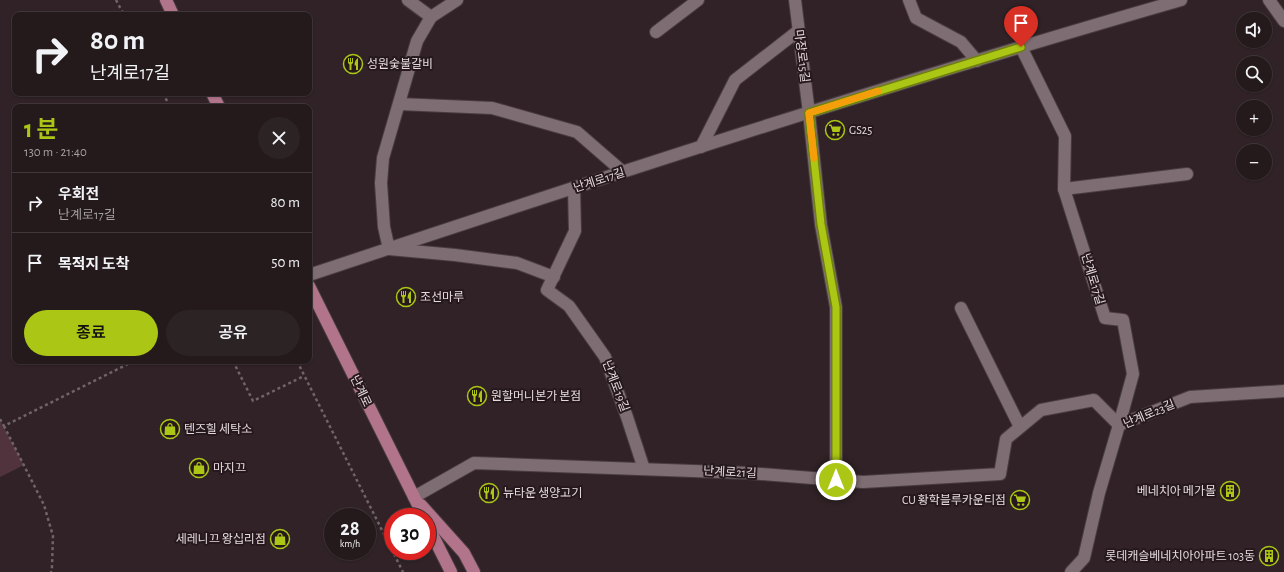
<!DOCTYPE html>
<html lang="ko">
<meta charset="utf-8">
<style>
body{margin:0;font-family:"Alegreya Sans","Noto Sans KR",sans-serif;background:#2c2325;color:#f1f3f6;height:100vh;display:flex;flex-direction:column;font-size:15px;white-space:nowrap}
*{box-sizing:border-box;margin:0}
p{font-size:13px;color:#a3a1a3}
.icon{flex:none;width:22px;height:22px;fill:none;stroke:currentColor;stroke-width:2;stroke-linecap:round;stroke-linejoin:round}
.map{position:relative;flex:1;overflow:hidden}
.panel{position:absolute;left:12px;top:104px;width:300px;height:260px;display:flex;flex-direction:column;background:#241a1c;border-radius:8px;box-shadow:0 1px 3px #0004,0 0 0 1px #41383b}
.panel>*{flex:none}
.top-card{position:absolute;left:12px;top:12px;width:300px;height:84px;border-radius:8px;box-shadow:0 1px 3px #0004,0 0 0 1px #41383b;background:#241a1c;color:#f1f3f6;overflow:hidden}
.fabs{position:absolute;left:1236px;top:12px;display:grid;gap:8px}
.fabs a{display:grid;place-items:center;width:36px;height:36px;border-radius:50%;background:#241a1c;box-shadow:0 1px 3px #0004,0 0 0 1px #41383b;font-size:20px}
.speed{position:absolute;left:324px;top:508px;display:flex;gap:8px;font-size:20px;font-weight:700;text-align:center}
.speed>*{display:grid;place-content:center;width:52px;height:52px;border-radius:50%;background:#241a1c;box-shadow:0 1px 3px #0004,0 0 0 1px #41383b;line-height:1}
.speed small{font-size:10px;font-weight:400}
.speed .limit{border:6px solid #d22;background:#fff;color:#111}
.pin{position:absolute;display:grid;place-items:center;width:34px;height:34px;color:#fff;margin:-41px -17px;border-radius:50% 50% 50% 0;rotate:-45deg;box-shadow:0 0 4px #0007}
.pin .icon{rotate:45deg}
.me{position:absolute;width:44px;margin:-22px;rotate:0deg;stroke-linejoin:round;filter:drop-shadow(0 0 3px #0008)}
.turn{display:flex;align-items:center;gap:14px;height:84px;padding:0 12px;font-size:18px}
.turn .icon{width:52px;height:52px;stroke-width:2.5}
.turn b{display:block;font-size:28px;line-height:34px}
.round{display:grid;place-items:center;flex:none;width:42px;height:42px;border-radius:21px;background:#2c2325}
.summary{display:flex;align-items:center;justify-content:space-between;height:68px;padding:0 12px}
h1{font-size:24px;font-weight:600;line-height:30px;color:#abc614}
.primary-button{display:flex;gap:8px;margin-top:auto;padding:8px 12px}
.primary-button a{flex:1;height:46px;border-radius:24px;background:#abc614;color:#111;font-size:16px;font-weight:600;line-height:46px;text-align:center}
.primary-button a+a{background:#2c2325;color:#f1f3f6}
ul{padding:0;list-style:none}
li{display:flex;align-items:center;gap:12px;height:60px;padding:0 12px;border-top:1px solid #41383b}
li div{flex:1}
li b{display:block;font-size:15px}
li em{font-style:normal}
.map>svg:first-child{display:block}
</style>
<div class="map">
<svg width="1284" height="572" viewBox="0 0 1284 572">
<rect width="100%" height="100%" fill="#302226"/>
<polygon fill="#50333d" points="0,420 24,465 0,477"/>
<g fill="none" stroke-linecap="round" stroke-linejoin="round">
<defs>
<g id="minor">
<polyline points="408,0 431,17 457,0"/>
<polyline points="795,0 809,113 821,225 836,307 836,480"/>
<polyline points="909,0 916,18 961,42 977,61"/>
<polyline points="1269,0 1284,21"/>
<polyline points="431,17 417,41 383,158 381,183 384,227 389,249 455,255 517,263 554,277"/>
<polyline points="656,32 698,0"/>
<polyline points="1021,47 1065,136 1064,189"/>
<polyline points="399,104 492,108 577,132 623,172"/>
<polyline points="701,147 735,80 798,31"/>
<polyline points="574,188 575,231 547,290 569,306 605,357 627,417 644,469"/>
<path d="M309,275C598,179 888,84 1181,0"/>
<polyline points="961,308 1020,427"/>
<polyline points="1119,425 1133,374 1123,320 1105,318 1064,189 1187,174"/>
<polyline points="414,497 474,463 748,473 863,482 1000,474 1006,439 1041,410 1094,400 1119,425"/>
<polyline points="1071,572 1084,558 1099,493 1119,425 1190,397 1284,391"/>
</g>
<g id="major">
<polyline points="166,0 173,15"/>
<polyline points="212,93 219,107"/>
<polyline points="309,286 424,517"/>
<polyline points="421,505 464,553 474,572"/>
<polyline points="427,524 451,572"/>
</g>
</defs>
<use href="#minor" stroke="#493d40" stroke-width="14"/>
<use href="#major" stroke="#493d40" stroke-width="14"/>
<g stroke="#706467" stroke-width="2.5" stroke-dasharray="3 3" stroke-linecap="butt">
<polyline points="116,0 124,15"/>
<polyline points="163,93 170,107"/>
<polyline points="233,361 253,401 304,376"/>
<polyline points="297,361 403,572"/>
<polyline points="0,419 4,426 134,361"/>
<polyline points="4,426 44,505 53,536 52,567 51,572"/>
</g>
<use href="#minor" stroke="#7e6d72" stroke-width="12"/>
<use href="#major" stroke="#b2748a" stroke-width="12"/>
</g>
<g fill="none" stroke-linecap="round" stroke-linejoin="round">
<defs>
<polyline id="route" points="836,480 836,307 821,224 809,113 1021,47"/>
</defs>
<use href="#route" stroke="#6f810d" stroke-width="10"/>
<use href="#route" stroke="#abc614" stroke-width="7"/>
<polyline stroke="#f59e0b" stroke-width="7" points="814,158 809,113 878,91"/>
</g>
<defs>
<symbol id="restaurant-ring" viewBox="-11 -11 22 22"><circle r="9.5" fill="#26181d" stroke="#abc614" stroke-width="1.5"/><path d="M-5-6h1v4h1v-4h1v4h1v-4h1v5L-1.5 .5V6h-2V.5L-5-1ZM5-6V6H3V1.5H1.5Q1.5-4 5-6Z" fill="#abc614"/></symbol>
<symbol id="supermarket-ring" viewBox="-11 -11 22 22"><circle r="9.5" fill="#26181d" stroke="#abc614" stroke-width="1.5"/><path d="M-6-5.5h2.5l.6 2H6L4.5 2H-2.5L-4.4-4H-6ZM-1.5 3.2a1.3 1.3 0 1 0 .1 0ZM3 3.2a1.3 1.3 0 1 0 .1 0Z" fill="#abc614"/></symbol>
<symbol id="shop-ring" viewBox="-11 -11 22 22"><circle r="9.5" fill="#26181d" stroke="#abc614" stroke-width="1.5"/><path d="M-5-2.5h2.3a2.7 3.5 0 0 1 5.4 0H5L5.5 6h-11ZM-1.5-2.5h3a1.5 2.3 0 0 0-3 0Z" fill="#abc614"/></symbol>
<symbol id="building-ring" viewBox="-11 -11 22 22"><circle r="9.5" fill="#26181d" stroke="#abc614" stroke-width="1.5"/><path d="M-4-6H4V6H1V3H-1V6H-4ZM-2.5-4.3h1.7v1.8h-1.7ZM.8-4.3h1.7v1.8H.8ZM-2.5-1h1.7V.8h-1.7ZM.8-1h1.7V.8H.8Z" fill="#abc614"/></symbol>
</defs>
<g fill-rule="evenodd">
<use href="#restaurant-ring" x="342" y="53" width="22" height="22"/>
<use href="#supermarket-ring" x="824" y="119" width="22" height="22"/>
<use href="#restaurant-ring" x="395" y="286" width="22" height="22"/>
<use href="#restaurant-ring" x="466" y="385" width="22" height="22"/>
<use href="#shop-ring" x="159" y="418" width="22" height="22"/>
<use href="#shop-ring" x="188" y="457" width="22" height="22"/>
<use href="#building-ring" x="1219" y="480" width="22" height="22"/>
<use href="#restaurant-ring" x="478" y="482" width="22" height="22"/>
<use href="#supermarket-ring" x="1009" y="489" width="22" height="22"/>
<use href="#shop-ring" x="269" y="528" width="22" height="22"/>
<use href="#building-ring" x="1258" y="545" width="22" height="22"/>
</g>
<g text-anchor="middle" stroke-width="4" stroke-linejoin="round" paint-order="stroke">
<g font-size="12" fill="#e4dadd" stroke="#26181d">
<text transform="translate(802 56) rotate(83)" y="4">마장로15길</text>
<text transform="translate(599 180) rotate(-18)" y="4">난계로17길</text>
<text transform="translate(1093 279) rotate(73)" y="4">난계로17길</text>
<text transform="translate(616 386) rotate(69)" y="4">난계로19길</text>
<text transform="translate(361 391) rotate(64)" y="4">난계로</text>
<text transform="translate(1149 414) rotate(-23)" y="4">난계로23길</text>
<text transform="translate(730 472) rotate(3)" y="4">난계로21길</text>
</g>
<g font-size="12" fill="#e4dadd" stroke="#26181d" text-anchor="start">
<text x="367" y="68">성원숯불갈비</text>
<text x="849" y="134">GS25</text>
<text x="420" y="301">조선마루</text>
<text x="491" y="400">원할머니본가 본점</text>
<text x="184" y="433">텐즈힐 세탁소</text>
<text x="213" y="472">마지끄</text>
<text x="1216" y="495" text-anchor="end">베네치아 메가몰</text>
<text x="503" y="497">뉴타운 생양고기</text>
<text x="1006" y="504" text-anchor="end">CU 황학블루카운티점</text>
<text x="266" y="543" text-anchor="end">세레니끄 왕십리점</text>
<text x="1255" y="560" text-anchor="end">롯데캐슬베네치아아파트 103동</text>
</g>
</g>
</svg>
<div class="fabs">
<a><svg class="icon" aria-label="sound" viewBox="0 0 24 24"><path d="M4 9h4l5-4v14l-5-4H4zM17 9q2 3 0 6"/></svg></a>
<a><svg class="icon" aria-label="search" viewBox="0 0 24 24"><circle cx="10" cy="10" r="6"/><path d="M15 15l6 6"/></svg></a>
<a>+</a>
<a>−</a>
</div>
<div class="speed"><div>28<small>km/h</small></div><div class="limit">30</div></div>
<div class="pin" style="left:1021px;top:47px;background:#d93025"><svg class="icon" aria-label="arrive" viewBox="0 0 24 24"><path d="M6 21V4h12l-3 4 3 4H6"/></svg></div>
<svg class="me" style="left:836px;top:480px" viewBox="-20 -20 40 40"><circle r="17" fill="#abc614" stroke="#fff" stroke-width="3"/><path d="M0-11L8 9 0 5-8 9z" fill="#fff"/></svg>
<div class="top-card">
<div class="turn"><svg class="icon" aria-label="right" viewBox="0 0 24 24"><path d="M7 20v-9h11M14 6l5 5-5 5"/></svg><div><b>80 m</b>난계로17길</div></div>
</div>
<section class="panel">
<div class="summary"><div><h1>1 분</h1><p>130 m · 21:40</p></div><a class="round"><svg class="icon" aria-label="close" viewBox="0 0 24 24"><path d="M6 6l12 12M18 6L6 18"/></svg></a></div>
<ul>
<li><svg class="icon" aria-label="right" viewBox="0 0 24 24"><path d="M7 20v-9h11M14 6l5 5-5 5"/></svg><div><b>우회전</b><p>난계로17길</p></div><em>80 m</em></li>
<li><svg class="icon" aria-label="arrive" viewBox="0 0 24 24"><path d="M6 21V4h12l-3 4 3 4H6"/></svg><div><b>목적지 도착</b></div><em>50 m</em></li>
</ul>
<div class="primary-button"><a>종료</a><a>공유</a></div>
</section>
</div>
